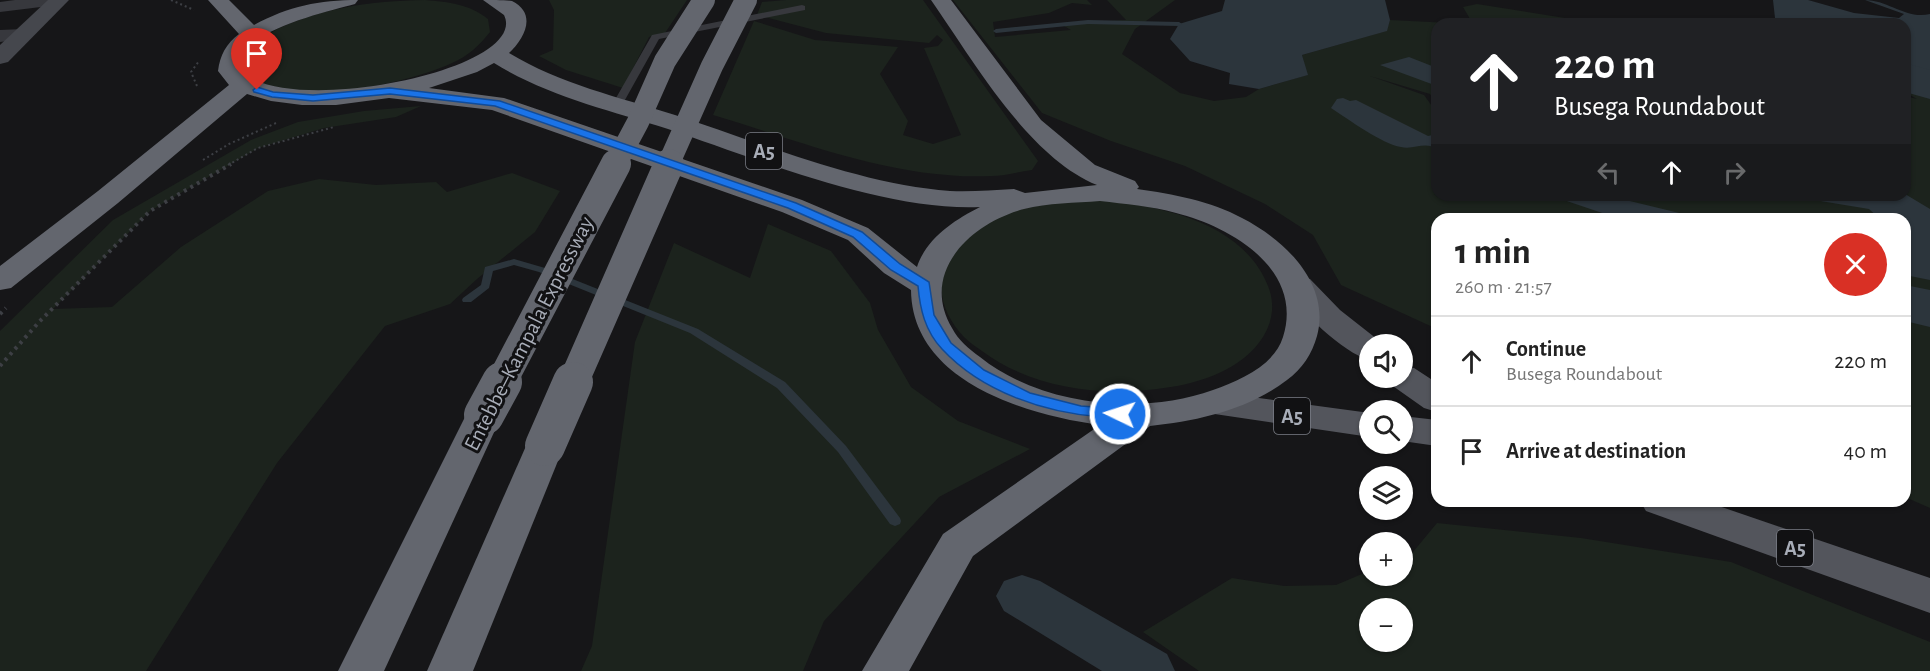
<!DOCTYPE html>
<meta charset="utf-8">
<style>
body{margin:0;font-family:"Alegreya Sans",sans-serif;background:#f2f2f2;color:#222;height:100vh;display:flex;flex-direction:column;font-size:22px;white-space:nowrap}
*{box-sizing:border-box;margin:0}
p{font-size:20px;color:#767676}
.icon{flex:none;width:33px;height:33px;fill:none;stroke:currentColor;stroke-width:2;stroke-linecap:round;stroke-linejoin:round}
.map{position:relative;flex:1;overflow:hidden}
.details{position:absolute;left:1431px;top:213px;width:480px;height:294px;display:flex;flex-direction:column;background:#fff;border-radius:18px;box-shadow:0 2px 4px #0004}
.details>*{flex:none}
.top-card{position:absolute;left:1431px;top:18px;width:480px;height:183px;border-radius:18px;box-shadow:0 2px 4px #0004;background:#202124;color:#fff;overflow:hidden}
.tools{position:absolute;left:1359px;top:334px;display:grid;gap:12px}
.tools a{display:grid;place-items:center;width:54px;height:54px;border-radius:50%;background:#fff;box-shadow:0 2px 4px #0004;font-size:30px}
.pin{position:absolute;display:grid;place-items:center;width:51px;height:51px;color:#fff;margin:-62px -26px;border-radius:50% 50% 50% 0;rotate:-45deg;box-shadow:0 0 6px #0007}
.pin .icon{rotate:45deg}
.me{position:absolute;width:66px;margin:-33px;rotate:274deg;stroke-linejoin:round;filter:drop-shadow(0 0 4px #0008)}
.turn{display:flex;align-items:center;gap:21px;height:126px;padding:0 24px;font-size:27px}
.turn .icon{width:78px;height:78px;stroke-width:2.5}
.turn b{display:block;font-size:42px;line-height:51px}
.lanes{display:flex;align-items:center;height:57px;padding:0 24px;background:#0003;justify-content:center;gap:30px;direction:ltr}
.lanes .off{opacity:.35}
.round{display:grid;place-items:center;flex:none;width:63px;height:63px;border-radius:32px;background:#f2f2f2}
.summary{display:flex;align-items:center;justify-content:space-between;height:102px;padding:0 24px}
h1{font-size:36px;font-weight:700;line-height:45px}
ul{padding:0;list-style:none}
li{display:flex;align-items:center;gap:18px;height:90px;padding:0 24px;border-top:2px solid #e0e0e0}
li div{flex:1}
li b{display:block;font-size:22px}
li em{font-style:normal}
.map>svg:first-child{display:block}
</style>
<div class="map">
<svg width="1930" height="671" viewBox="0 0 1930 671">
<rect width="100%" height="100%" fill="#161618"/>
<g fill="#1c231d" fill-rule="evenodd">
<path d="M425,0C449,2 469,4 488,19L490,32C479,46 468,56 452,63C408,84 298,106 254,81C249,79 245,72 241,68C242,65 242,58 243,55C247,46 260,39 268,34C316,8 371,1 425,0Z"/>
<polygon points="549,0 687,0 665,33 649,37 623,88 566,70 539,56 553,50 554,10"/>
<path d="M786,0H923L1038,161L1032,170C1018,172 1004,176 991,176C896,180 803,142 713,115L754,21L815,40L898,47L880,74L908,121L903,135L933,144L961,135L924,48L938,46L943,40L937,35L929,43L826,33L757,15L762,2Z"/>
<polygon points="953,0 1087,0 1092,5 1072,3 1049,13 993,22 995,37 1071,30 1061,24 1126,20 1107,0 1175,0 1135,29 1122,54 1180,93 1214,101 1246,97 1259,89 1307,75 1302,55 1386,31 1390,20 1470,24 1437,24 1437,105 1430,94 1370,76 1424,95 1437,113 1437,195 1905,195 1905,96 1917,99 1905,92 1905,69 1930,86 1930,508 1905,497 1905,219 1437,219 1437,329 1341,285 1313,235 1265,204 1185,166 1111,141 1042,113"/>
<polygon points="1477,4 1590,22 1740,24 1473,24 1463,7"/>
<polygon points="421,106 396,117 324,128 258,148 150,211 53,309 112,307 181,247 268,191 319,179 376,185 436,182 447,192 512,173 560,191 535,232 477,279 450,304 385,326 277,463 146,671 0,671 0,331 113,220 251,140 298,122 364,111"/>
<path d="M1099,200C1160,206 1242,221 1268,286C1275,303 1273,321 1263,337C1243,369 1199,384 1164,388C1102,397 1033,389 982,351C976,347 969,342 964,337C949,321 937,298 943,275C960,210 1043,202 1099,200Z"/>
<polygon points="768,224 831,251 870,303 878,330 911,387 958,421 1030,449 939,497 824,621 803,671 581,671 592,646 635,342 674,243 750,278"/>
<path d="M1437,523L1581,538L1731,562L1930,642V671H1199L1143,632L1232,578L1284,586L1336,585L1369,571L1370,576H1402L1403,557L1413,552ZM1370,609H1402V642H1370Z"/>
</g>
<g fill="#2c353c">
<polygon points="1225,0 1385,0 1390,20 1387,31 1302,55 1308,75 1259,89 1229,84 1230,73 1190,61 1170,39 1179,24 1222,11"/>
<path d="M1773,0H1808L1854,13L1899,18L1904,14L1865,0C1888,0 1907,20 1930,14V86L1905,69V24H1750L1775,18Z"/>
<polygon points="1409,57 1437,68 1437,86 1380,65"/>
<path d="M1343,98L1350,101L1356,100L1428,136L1437,134V149C1425,141 1414,150 1401,147C1382,144 1348,119 1331,108L1337,99Z"/>
<polygon points="1905,194 1930,209 1930,280 1905,275 1905,219 1880,219 1869,209 1784,195"/>
<polygon points="1549,195 1605,195 1704,219 1620,219"/>
<polygon points="1905,285 1930,290 1930,327 1905,321"/>
</g>
<g fill="none" stroke-linecap="round" stroke-linejoin="round">
<g fill="#2c353c" fill-rule="evenodd">
<polygon points="1088,20 1179,22 1182,24 1179,26 1088,24 996,33 993,31 996,29"/>
<polygon points="514,259 545,268 698,329 785,382 846,446 900,518 901,521 900,524 895,526 890,524 838,452 777,388 690,333 539,272 514,265 493,271 489,288 471,302 463,302 462,300 463,298 481,285 485,267"/>
</g>
<polygon fill="#2c353c" fill-rule="evenodd" points="1022,575 1040,581 1167,654 1175,671 1102,671 1004,611 996,596 1004,581"/>
<polygon fill="#2c353c" fill-rule="evenodd" points="1905,63 1930,70 1930,99 1905,92"/>
<g stroke="#3d3f44" stroke-width="2" stroke-dasharray="2 3" stroke-linecap="butt">
<polyline points="171,0 194,10"/>
<polyline points="197,86 191,72 199,61"/>
<polyline points="203,160 229,144 276,123"/>
<polyline points="228,165 258,148 334,127"/>
</g>
<g stroke="#3d3f44" stroke-width="4" stroke-dasharray="3 4.5" stroke-linecap="butt">
<polyline points="0,314 6,308"/>
<polyline points="0,366 39,322 150,211 231,164"/>
</g>
<polygon fill="#37383d" fill-rule="evenodd" points="802,5 805,6 805,10 659,39 621,107 617,108 612,105 652,35"/>
<g fill="#37383d" fill-rule="evenodd">
<polygon points="15,0 66,0 63,4 57,5 0,12 0,2"/>
<polygon points="24,29 30,30 33,34 30,38 0,42 0,30"/>
</g>
<polygon fill="#45474d" fill-rule="evenodd" points="48,0 69,0 8,62 0,64 0,45"/>
<g fill="#53555c" fill-rule="evenodd">
<path d="M1299,277L1310,279L1340,310L1382,343L1383,345H1370V360C1342,353 1300,310 1283,286L1288,279Z"/>
<polygon points="1402,365 1414,368 1437,383 1437,412 1424,408 1390,384 1386,378 1402,378"/>
<polygon points="1214,392 1370,413 1370,437 1201,412 1196,404 1201,396"/>
<polygon points="1402,416 1437,420 1437,446 1402,441"/>
<polygon points="1640,501 1704,501 1930,578 1930,613 1646,511"/>
</g>
<g fill="#63666e" fill-rule="evenodd">
<path d="M208,0H229L254,25C289,6 319,0 358,0L355,4C328,11 253,29 242,56C241,60 241,66 240,70C286,119 531,70 504,15L483,0C491,0 505,0 512,1C538,14 524,39 509,53C560,84 619,97 675,115C761,143 861,185 950,191C972,192 993,190 1014,189L1025,193L1097,185C1028,157 973,60 931,0H951L1041,120L1095,165L1135,181L1139,187L1137,189C1173,194 1211,201 1242,218C1285,240 1331,284 1317,336C1312,354 1302,369 1287,380C1248,410 1197,421 1150,426L973,556L909,671H862L943,534L1100,425C1027,415 912,382 911,290L884,273L848,240L782,212L492,110L389,98L336,105H302L271,101L247,94L118,203L11,288L0,290V266L98,191L229,85L218,71C220,55 226,44 239,34ZM494,63C547,96 609,110 668,129C760,160 883,211 980,207C954,220 926,239 917,267L868,228L802,200L504,98L429,88L477,72ZM1100,201C1125,204 1151,206 1176,213C1232,227 1304,270 1283,337C1274,366 1240,380 1213,390C1141,416 1041,406 980,357C969,349 958,340 952,328C919,272 971,223 1024,209C1048,203 1075,203 1100,201Z"/>
<polygon points="484,403 497,406 502,415 384,671 338,671 466,415 471,406"/>
<polygon points="545,433 558,437 564,446 473,671 427,671 526,446 532,437"/>
</g>
<g stroke="#63666e" stroke-width="22">
<polyline points="615,165 638,122 665,61 704,0"/>
<polyline points="668,165 712,66 746,0"/>
</g>
<g stroke="#63666e" stroke-width="30">
<polyline points="501,383 616,164"/>
<polyline points="573,383 669,164"/>
</g>
<g stroke="#63666e" stroke-width="40">
<polyline points="484,415 502,382"/>
<polyline points="545,446 573,382"/>
</g>
</g>
<path fill="#1a73e8" stroke="#114b97" stroke-width="1.5" d="M257,87L273,92L313,95L390,88L500,101L796,203L862,232L900,264L929,282L934,315L951,343L984,370L1030,393L1081,406L1120,409L1128,414C1122,421 1111,418 1102,417C1045,413 982,392 942,349C925,331 920,309 918,286L891,270L853,237L788,208L495,106L390,94L313,101L272,97L254,92L253,90Z"/>
<g text-anchor="middle" stroke-width="6" stroke-linejoin="round" paint-order="stroke">
<g fill="#111113" stroke="#7b7e86" stroke-width="1.5">
<rect x="746" y="133" width="36" height="36" rx="4.5"/>
<rect x="1274" y="398" width="36" height="36" rx="4.5"/>
<rect x="1777" y="530" width="36" height="36" rx="4.5"/>
</g>
<g font-size="21" font-weight="bold" fill="#a8adb8">
<text x="764" y="158">A5</text>
<text x="1292" y="423">A5</text>
<text x="1795" y="555">A5</text>
</g>
<g font-size="22" fill="#a8adb8" stroke="#111113">
<text transform="translate(528 333) rotate(-63)" y="8">Entebbe–Kampala Expressway</text>
</g>
</g>
</svg>
<div class="tools">
<a><svg class="icon" aria-label="sound" viewBox="0 0 24 24"><path d="M4 9h4l5-4v14l-5-4H4zM17 9q2 3 0 6"/></svg></a>
<a><svg class="icon" aria-label="search" viewBox="0 0 24 24"><circle cx="10" cy="10" r="6"/><path d="M15 15l6 6"/></svg></a>
<a><svg class="icon" aria-label="layers" viewBox="0 0 24 24"><path d="M12 4l9 5-9 5-9-5zM3 14l9 5 9-5"/></svg></a>
<a>+</a>
<a>−</a>
</div>
<div class="pin" style="left:257px;top:90px;background:#d93025"><svg class="icon" aria-label="arrive" viewBox="0 0 24 24"><path d="M6 21V4h12l-3 4 3 4H6"/></svg></div>
<svg class="me" style="left:1120px;top:414px" viewBox="-20 -20 40 40"><circle r="17" fill="#1a73e8" stroke="#fff" stroke-width="3"/><path d="M0-11L8 9 0 5-8 9z" fill="#fff"/></svg>
<div class="top-card">
<div class="turn"><svg class="icon" aria-label="ahead" viewBox="0 0 24 24"><path d="M12 20V5M6 11l6-6 6 6"/></svg><div><b>220 m</b>Busega Roundabout</div></div>
<div class="lanes"><svg class="icon off" aria-label="left" viewBox="0 0 24 24"><path d="M17 20v-9H6M10 6l-5 5 5 5"/></svg><svg class="icon" aria-label="ahead" viewBox="0 0 24 24"><path d="M12 20V5M6 11l6-6 6 6"/></svg><svg class="icon off" aria-label="right" viewBox="0 0 24 24"><path d="M7 20v-9h11M14 6l5 5-5 5"/></svg></div>
</div>
<section class="details">
<div class="summary"><div><h1>1 min</h1><p>260 m · 21:57</p></div><a class="round" style="background:#d93025;color:#fff"><svg class="icon" aria-label="close" viewBox="0 0 24 24"><path d="M6 6l12 12M18 6L6 18"/></svg></a></div>
<ul>
<li><svg class="icon" aria-label="ahead" viewBox="0 0 24 24"><path d="M12 20V5M6 11l6-6 6 6"/></svg><div><b>Continue</b><p>Busega Roundabout</p></div><em>220 m</em></li>
<li><svg class="icon" aria-label="arrive" viewBox="0 0 24 24"><path d="M6 21V4h12l-3 4 3 4H6"/></svg><div><b>Arrive at destination</b></div><em>40 m</em></li>
</ul>
</section>
</div>
